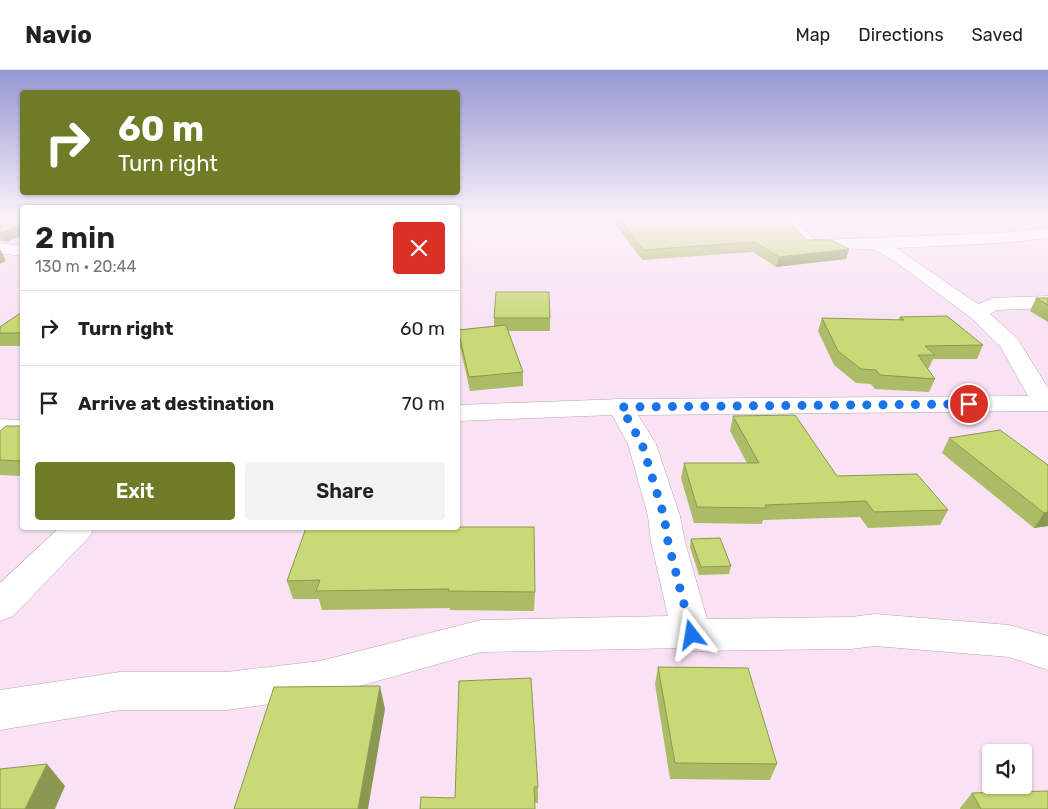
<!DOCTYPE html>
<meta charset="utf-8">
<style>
body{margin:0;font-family:Rubik,sans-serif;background:#f2f2f2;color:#222;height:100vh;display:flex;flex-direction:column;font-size:19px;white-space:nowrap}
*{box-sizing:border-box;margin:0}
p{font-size:16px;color:#767676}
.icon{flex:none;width:28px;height:28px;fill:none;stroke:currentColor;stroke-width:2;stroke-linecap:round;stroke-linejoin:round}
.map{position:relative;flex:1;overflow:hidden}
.sheet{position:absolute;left:20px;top:135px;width:440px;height:325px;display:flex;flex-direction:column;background:#fff;border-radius:5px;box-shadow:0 1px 4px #0004}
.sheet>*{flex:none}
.top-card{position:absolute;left:20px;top:20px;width:440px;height:105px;border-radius:5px;box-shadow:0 1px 4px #0004;background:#6f7b27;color:#fff;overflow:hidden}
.fabs{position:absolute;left:982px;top:674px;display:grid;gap:10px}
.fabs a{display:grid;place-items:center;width:50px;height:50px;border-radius:5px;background:#fff;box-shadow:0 1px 4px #0004;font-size:25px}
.pin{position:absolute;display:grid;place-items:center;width:42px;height:42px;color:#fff;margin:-21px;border:2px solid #fff;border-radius:50%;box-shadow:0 1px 5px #0007}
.me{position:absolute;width:55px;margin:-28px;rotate:346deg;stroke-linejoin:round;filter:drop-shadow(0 0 4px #0008)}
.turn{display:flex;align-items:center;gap:18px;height:105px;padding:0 15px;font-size:22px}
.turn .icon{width:65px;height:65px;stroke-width:2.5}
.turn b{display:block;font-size:35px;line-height:42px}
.round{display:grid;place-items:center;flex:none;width:52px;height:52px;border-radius:5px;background:#f2f2f2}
.summary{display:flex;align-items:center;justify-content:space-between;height:85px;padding:0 15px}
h1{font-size:30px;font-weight:600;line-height:38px}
.cta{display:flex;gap:10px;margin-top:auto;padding:10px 15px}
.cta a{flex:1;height:58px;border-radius:5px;background:#6f7b27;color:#fff;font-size:20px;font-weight:600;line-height:58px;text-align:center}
.cta a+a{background:#f2f2f2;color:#222}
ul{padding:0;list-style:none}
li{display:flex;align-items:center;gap:15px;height:75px;padding:0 15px;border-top:1px solid #e0e0e0}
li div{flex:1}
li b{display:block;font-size:19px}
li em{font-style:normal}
header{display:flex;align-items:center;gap:30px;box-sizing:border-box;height:70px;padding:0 25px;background:#fff;border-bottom:1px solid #e0e0e0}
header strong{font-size:24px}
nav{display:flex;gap:28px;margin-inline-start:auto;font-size:18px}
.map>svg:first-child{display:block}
</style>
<header>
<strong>Navio</strong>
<nav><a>Map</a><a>Directions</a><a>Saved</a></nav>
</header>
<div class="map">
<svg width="1048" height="739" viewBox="0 0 1048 739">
<rect width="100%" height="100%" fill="#f8e2f3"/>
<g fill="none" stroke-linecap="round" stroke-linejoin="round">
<defs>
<g id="street">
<polygon points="778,147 793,147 815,170 1002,163 1048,158 1048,168 1002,173 896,178 978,234 993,228 1048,226 1048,238 997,240 990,244 1017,268 1048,318 1048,341 638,345 656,374 680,446 685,472 707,549 851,547 875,544 1009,555 1048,566 1048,600 1009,587 875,576 851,579 692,581 683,578 481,582 320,627 227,640 120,640 0,660 0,620 120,602 227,602 320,591 481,550 668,546 651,472 648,446 628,374 612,345 458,351 458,335 621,329 1028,326 1000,276 970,247 901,196 874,179 805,178"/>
<polygon points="0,173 22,176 22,186 0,183"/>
<polygon points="0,349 22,350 22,366 0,365"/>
<polygon points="59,458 94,458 90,466 13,546 0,551 0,513"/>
</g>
</defs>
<use href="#street" stroke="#b9a4b5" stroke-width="1"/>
<use href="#street" fill="#fff" fill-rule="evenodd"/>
</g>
<g fill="#acbb65">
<polygon points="0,147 6,172 0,171"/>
<polygon points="610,147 780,147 806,170 849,179 846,189 776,197 753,182 642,190"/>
<polygon points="1036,228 1048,228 1048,252 1030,241"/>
<polygon points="22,242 22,276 0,276 0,257"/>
<polygon points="900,247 983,275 977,289 933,289 929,298 927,298 935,309 929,322 875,319 871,314 856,313 834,295 818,261 822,248 898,250"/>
<polygon points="494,248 550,248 550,261 508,261 523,302 523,316 470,321 459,272 458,260 494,256"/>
<polygon points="733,346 837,406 948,440 940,455 868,458 860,447 763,450 762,454 694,453 681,408 684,393 747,393 730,361"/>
<polygon points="22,356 22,406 0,405 0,361"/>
<polygon points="949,368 1048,395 1048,456 1034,458 942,383"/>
<polygon points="306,458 535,522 534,541 450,540 450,538 322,540 319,529 293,529 287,511"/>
<polygon points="691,469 731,496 729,504 699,505 690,477"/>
<polygon points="658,597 777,694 770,710 670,709 655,614"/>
<polygon points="538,717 538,733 455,728"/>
<polygon points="972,723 1048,739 960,739 960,738"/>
</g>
<g fill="#8c9852">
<polygon points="22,154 22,165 6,172 2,163"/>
<polygon points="849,179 846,189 776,197 779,187"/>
<polygon points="0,180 1,180 6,191 0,194"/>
<polygon points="1048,442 1048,456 1034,458 1044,443"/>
<polygon points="380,616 385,639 368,739 358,739"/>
<polygon points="47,694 65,716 55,739 25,739"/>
</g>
<g fill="#c8d975" stroke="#8c9852">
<polygon points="0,147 22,147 22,154 2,163 0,163"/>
<polygon points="618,147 780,147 790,152 806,170 831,170 849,179 779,187 755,172 643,180"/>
<polygon points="496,222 549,222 550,248 494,248"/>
<polygon points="1036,228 1048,228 1048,235"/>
<polygon points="22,242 22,263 0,263 0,257"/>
<polygon points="947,246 983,275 925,276 935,285 918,285 935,309 880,305 876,300 861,299 838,281 822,248 904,250 900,247"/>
<polygon points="506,255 523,302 469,307 458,260"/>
<polygon points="795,345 837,406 917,404 948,440 874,442 866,431 765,435 767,438 697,437 684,393 759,393 733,346"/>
<polygon points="6,356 22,356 22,391 0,390 0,361"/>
<polygon points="1000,360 1048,395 1048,442 1044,443 949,368"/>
<polygon points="458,457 534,457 535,522 448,521 449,519 316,521 320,510 287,511 306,458 458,458"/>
<polygon points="720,468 731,496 701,497 691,469"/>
<polygon points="658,597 748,598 777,694 675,693"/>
<polygon points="531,608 538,717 534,717 535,739 420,739 421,727 455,728 459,611"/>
<polygon points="380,616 358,739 234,739 274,617"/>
<polygon points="47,694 25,739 0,739 0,699"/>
<polygon points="1048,721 1048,739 981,739 972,723"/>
</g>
<linearGradient id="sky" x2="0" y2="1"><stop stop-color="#9598d1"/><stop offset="0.59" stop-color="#fcf2fa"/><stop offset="1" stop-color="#fcf2fa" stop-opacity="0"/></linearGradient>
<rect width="1048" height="251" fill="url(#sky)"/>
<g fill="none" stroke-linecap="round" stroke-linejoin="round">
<polyline stroke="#1a73e8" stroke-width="9" stroke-dasharray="0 16.2" points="692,565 668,472 664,446 642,374 621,337 969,334"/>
</g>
</svg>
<div class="fabs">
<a><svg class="icon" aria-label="sound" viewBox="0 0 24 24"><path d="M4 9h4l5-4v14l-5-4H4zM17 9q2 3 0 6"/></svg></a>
</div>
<div class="pin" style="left:969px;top:334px;background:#d93025"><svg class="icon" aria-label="arrive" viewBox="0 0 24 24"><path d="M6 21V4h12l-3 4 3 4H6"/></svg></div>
<svg class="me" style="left:692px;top:565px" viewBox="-20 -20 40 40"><path d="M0-17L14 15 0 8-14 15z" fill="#1a73e8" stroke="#fff" stroke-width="4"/></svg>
<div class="top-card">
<div class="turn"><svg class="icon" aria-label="right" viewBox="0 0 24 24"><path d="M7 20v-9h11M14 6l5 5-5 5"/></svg><div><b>60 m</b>Turn right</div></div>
</div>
<section class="sheet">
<div class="summary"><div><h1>2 min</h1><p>130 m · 20:44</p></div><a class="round" style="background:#d93025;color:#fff"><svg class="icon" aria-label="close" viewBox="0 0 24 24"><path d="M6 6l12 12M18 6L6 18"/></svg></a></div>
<ul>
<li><svg class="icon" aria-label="right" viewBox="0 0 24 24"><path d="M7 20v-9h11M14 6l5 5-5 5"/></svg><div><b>Turn right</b></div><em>60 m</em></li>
<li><svg class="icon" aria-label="arrive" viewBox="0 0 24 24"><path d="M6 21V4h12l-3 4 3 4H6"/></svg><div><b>Arrive at destination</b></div><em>70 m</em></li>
</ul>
<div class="cta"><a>Exit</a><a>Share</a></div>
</section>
</div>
